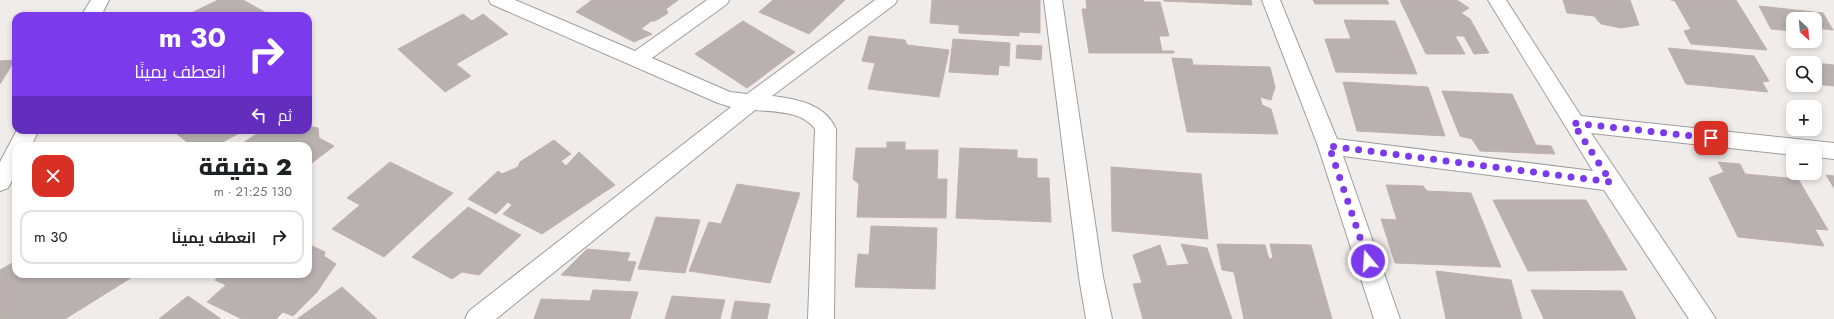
<!DOCTYPE html>
<html lang="ar">
<meta charset="utf-8">
<style>
body{margin:0;font-family:Jost,Cairo,sans-serif;background:#f2f2f2;color:#202124;direction:rtl;height:100vh;display:flex;flex-direction:column;font-size:15px;white-space:nowrap}
*{box-sizing:border-box;margin:0}
p{font-size:13px;color:#757577}
.icon{flex:none;width:22px;height:22px;fill:none;stroke:currentColor;stroke-width:2;stroke-linecap:round;stroke-linejoin:round}
.map{position:relative;flex:1;overflow:hidden;direction:ltr}
.details{position:absolute;left:12px;top:142px;width:300px;height:136px;display:flex;flex-direction:column;background:#fff;border-radius:12px;box-shadow:0 2px 6px #0003;direction:rtl}
.details>*{flex:none}
.hud{position:absolute;left:12px;top:12px;width:300px;height:122px;border-radius:12px;box-shadow:0 2px 6px #0003;direction:rtl;background:#7c3aed;color:#fff;overflow:hidden}
.needle{width:26px;rotate:154deg}
.tools{position:absolute;left:1786px;top:12px;display:grid;gap:8px}
.tools a{display:grid;place-items:center;width:36px;height:36px;border-radius:8px;background:#fff;box-shadow:0 2px 6px #0003;font-size:20px}
.pin{position:absolute;display:grid;place-items:center;width:34px;height:34px;color:#fff;margin:-17px;border-radius:8px;box-shadow:0 2px 6px #0006}
.me{position:absolute;width:44px;margin:-22px;rotate:342deg;stroke-linejoin:round;filter:drop-shadow(0 0 3px #0008)}
.turn{display:flex;align-items:center;gap:14px;height:84px;padding:0 20px;font-size:18px}
.turn .icon{width:52px;height:52px;stroke-width:2.5}
.turn b{display:block;font-size:28px;line-height:34px}
.then{display:flex;align-items:center;height:38px;padding:0 20px;background:#0003;gap:8px;font-size:15px}
.round{display:grid;place-items:center;flex:none;width:42px;height:42px;border-radius:12px;background:#f2f2f2}
.head{display:flex;align-items:center;justify-content:space-between;height:68px;padding:0 20px}
h1{font-size:24px;font-weight:800;line-height:30px}
ul{padding:0;list-style:none}
li{display:flex;align-items:center;gap:12px;height:54px;margin:0 8px 6px;padding:0 12px;border:2px solid #e0e0e0;border-radius:12px}
li div{flex:1}
li b{display:block;font-size:15px}
li em{font-style:normal}
.map>svg:first-child{display:block}
</style>
<div class="map">
<svg width="1834" height="319" viewBox="0 0 1834 319">
<rect width="100%" height="100%" fill="#f0ece9"/>
<g fill="#b9b1af" stroke="#c0b1ac">
<polygon points="218,0 243,0 270,15 185,16"/>
<polygon points="592,0 678,0 666,9 668,13 655,21 651,21 641,29 652,34 634,42 576,12"/>
<polygon points="773,0 845,0 809,34 759,12"/>
<polygon points="932,0 1040,0 1040,33 1019,32 1019,36 959,33 959,25 930,23"/>
<polygon points="1086,0 1143,0 1145,2 1160,2 1169,36 1159,36 1162,51 1174,51 1174,53 1089,53 1082,9 1087,9"/>
<polygon points="1163,0 1251,0 1252,5 1164,1"/>
<polygon points="1313,0 1387,0 1389,4 1315,4"/>
<polygon points="1400,0 1457,0 1469,8 1461,13 1470,19 1489,53 1474,54 1464,36 1455,36 1465,54 1426,54"/>
<polygon points="1563,0 1630,0 1639,25 1621,28 1601,24 1594,16 1567,13"/>
<polygon points="1671,0 1736,0 1767,50 1691,44 1684,31 1691,29 1675,1"/>
<polygon points="1759,6 1823,13 1833,30 1815,28 1815,19 1793,19 1793,31 1771,29"/>
<polygon points="463,14 472,21 483,14 508,34 456,64 471,76 445,92 398,49"/>
<polygon points="1344,20 1395,21 1417,74 1336,72 1325,39 1351,39"/>
<polygon points="743,21 795,52 747,88 695,54"/>
<polygon points="869,36 905,40 907,45 949,50 939,97 868,89 875,63 862,61"/>
<polygon points="953,39 1010,43 1009,66 999,65 998,75 949,72"/>
<polygon points="1017,45 1042,46 1041,60 1016,58"/>
<polygon points="1668,48 1754,56 1769,81 1762,82 1768,92 1686,84"/>
<polygon points="1172,58 1192,59 1193,65 1270,67 1275,87 1271,100 1260,97 1262,105 1271,109 1278,134 1187,132"/>
<polygon points="15,60 0,84 0,61"/>
<polygon points="1815,63 1834,65 1834,86 1816,84"/>
<polygon points="1343,82 1428,87 1445,136 1357,131"/>
<polygon points="1442,91 1512,94 1536,145 1551,146 1555,154 1480,151 1472,139 1460,136"/>
<polygon points="308,126 318,128 319,138 334,146 308,166 308,146 238,146 263,130 308,130"/>
<polygon points="172,130 245,130 215,146 192,146"/>
<polygon points="554,140 571,154 561,161 566,166 579,152 615,185 542,234 503,214 512,205 508,202 496,214 468,199 498,171 502,174 518,167 520,162"/>
<polygon points="887,142 905,142 905,150 938,150 937,179 947,179 946,218 857,217 859,184 853,179 856,148 887,148"/>
<polygon points="960,148 1017,150 1017,158 1037,159 1037,178 1049,178 1051,222 956,218"/>
<polygon points="390,162 453,193 384,257 332,229 360,205 347,198"/>
<polygon points="1718,162 1740,164 1745,174 1798,179 1828,230 1815,229 1824,246 1738,237 1709,178 1724,172"/>
<polygon points="1111,167 1201,174 1208,239 1112,231"/>
<polygon points="1826,175 1834,176 1834,188"/>
<polygon points="737,184 800,193 770,283 689,271 709,222 721,224"/>
<polygon points="1386,185 1423,186 1427,191 1471,193 1501,267 1395,263 1381,219 1397,220"/>
<polygon points="1493,200 1586,200 1627,270 1528,271"/>
<polygon points="468,207 521,235 479,275 462,272 452,279 412,257"/>
<polygon points="656,217 700,220 685,273 638,269"/>
<polygon points="871,226 937,228 935,289 855,287 858,254 869,255"/>
<polygon points="308,244 325,252 324,256 336,264 317,292 293,316 283,312 276,319 242,319 207,302 226,285 215,280 222,274 308,274"/>
<polygon points="1181,244 1207,248 1232,319 1143,319 1133,284 1142,283 1133,255 1160,245 1167,266 1189,264"/>
<polygon points="1217,244 1265,245 1269,259 1273,258 1270,244 1311,245 1332,319 1244,319 1234,272 1222,270"/>
<polygon points="587,249 630,253 627,261 636,262 630,281 561,275"/>
<polygon points="16,261 16,274 137,274 65,319 0,319 0,270"/>
<polygon points="1436,271 1511,280 1522,319 1446,319"/>
<polygon points="342,287 377,319 297,319"/>
<polygon points="593,290 638,292 630,319 534,319 541,299 590,301"/>
<polygon points="1531,290 1622,291 1636,319 1544,319"/>
<polygon points="188,296 221,319 159,319"/>
<polygon points="672,296 725,300 720,319 665,319"/>
<polygon points="735,301 770,304 767,319 731,319"/>
</g>
<g fill="none" stroke-linecap="round" stroke-linejoin="round">
<defs>
<g id="minor">
<polygon points="91,0 109,0 101,16 81,16"/>
<path d="M489,0H515L635,51L707,0H729L727,4L652,58L730,92L747,94L875,0H897L895,4L772,96C797,99 825,104 836,129L834,319H808L815,129C802,111 776,112 755,110L496,319H465L469,311L731,107L718,103L491,4Z"/>
<polygon points="1044,0 1062,0 1103,277 1112,319 1086,319 1079,277"/>
<polygon points="1262,0 1280,0 1337,139 1593,171 1488,0 1506,0 1581,116 1834,143 1834,159 1815,157 1815,151 1793,151 1793,155 1591,133 1716,319 1689,319 1604,190 1343,156 1400,319 1374,319 1318,146"/>
<polygon points="17,130 39,130 31,146 16,146 16,173 8,188 0,191 0,162"/>
</g>
</defs>
<use href="#minor" stroke="#9e9e9e" stroke-width="2"/>
<use href="#minor" fill="#fff" fill-rule="evenodd"/>
</g>
<g fill="none" stroke-linecap="round" stroke-linejoin="round">
<polyline stroke="#7c3aed" stroke-width="7" stroke-dasharray="0 12.6" points="1368,261 1329,146 1611,182 1573,123 1711,138"/>
</g>
</svg>
<div class="tools">
<a><svg class="needle" viewBox="-14 -14 28 28"><path d="M0-13l5 13h-10z" fill="#e53935"/><path d="M0 13l5-13h-10z" fill="#757577"/></svg></a>
<a><svg class="icon" aria-label="search" viewBox="0 0 24 24"><circle cx="10" cy="10" r="6"/><path d="M15 15l6 6"/></svg></a>
<a>+</a>
<a>−</a>
</div>
<div class="pin" style="left:1711px;top:138px;background:#d93025"><svg class="icon" aria-label="arrive" viewBox="0 0 24 24"><path d="M6 21V4h12l-3 4 3 4H6"/></svg></div>
<svg class="me" style="left:1368px;top:261px" viewBox="-20 -20 40 40"><circle r="17" fill="#7c3aed" stroke="#fff" stroke-width="3"/><path d="M0-11L8 9 0 5-8 9z" fill="#fff"/></svg>
<div class="hud">
<div class="turn"><svg class="icon" aria-label="right" viewBox="0 0 24 24"><path d="M7 20v-9h11M14 6l5 5-5 5"/></svg><div><b>30 m</b>انعطف يمينًا</div></div>
<div class="then">ثم<svg class="icon" aria-label="left" viewBox="0 0 24 24"><path d="M17 20v-9H6M10 6l-5 5 5 5"/></svg></div>
</div>
<section class="details">
<div class="head"><div><h1>2 دقيقة</h1><p>130 m · 21:25</p></div><a class="round" style="background:#d93025;color:#fff"><svg class="icon" aria-label="close" viewBox="0 0 24 24"><path d="M6 6l12 12M18 6L6 18"/></svg></a></div>
<ul>
<li><svg class="icon" aria-label="right" viewBox="0 0 24 24"><path d="M7 20v-9h11M14 6l5 5-5 5"/></svg><div><b>انعطف يمينًا</b></div><em>30 m</em></li>
</ul>
</section>
</div>
